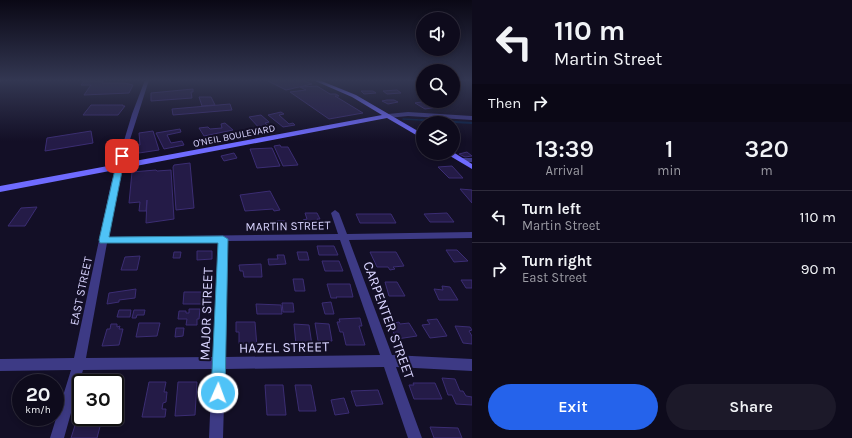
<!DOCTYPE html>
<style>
body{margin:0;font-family:Karla,sans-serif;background:#1c1929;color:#f1f3f6;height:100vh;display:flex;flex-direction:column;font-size:15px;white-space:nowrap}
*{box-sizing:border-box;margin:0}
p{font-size:13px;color:#9b9ba3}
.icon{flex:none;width:22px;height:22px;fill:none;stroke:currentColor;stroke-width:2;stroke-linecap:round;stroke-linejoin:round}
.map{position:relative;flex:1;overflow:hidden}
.drawer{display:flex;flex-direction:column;background:#0e0b1c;width:380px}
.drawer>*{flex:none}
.hud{background:#0e0b1c;color:#f1f3f6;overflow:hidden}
.buttons{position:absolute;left:416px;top:12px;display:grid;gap:8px}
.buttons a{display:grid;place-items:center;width:44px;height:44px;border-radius:50%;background:#0e0b1c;box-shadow:0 2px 6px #0003,0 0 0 1px #2e2b3b;font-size:20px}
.speed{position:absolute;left:12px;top:374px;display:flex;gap:8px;font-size:20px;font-weight:700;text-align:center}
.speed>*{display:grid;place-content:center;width:52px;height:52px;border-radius:50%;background:#0e0b1c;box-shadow:0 2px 6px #0003,0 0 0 1px #2e2b3b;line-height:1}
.speed small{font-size:10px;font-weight:400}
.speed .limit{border:2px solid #111;border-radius:6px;background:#fff;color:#111}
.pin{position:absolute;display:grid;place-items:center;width:34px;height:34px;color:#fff;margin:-17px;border-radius:8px;box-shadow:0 2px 6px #0006}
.me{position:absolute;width:44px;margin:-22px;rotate:2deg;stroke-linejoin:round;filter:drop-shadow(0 0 3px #0008)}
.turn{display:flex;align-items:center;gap:14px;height:84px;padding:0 16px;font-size:18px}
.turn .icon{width:52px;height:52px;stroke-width:2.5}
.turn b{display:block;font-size:28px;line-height:34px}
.then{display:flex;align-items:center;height:38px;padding:0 16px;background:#0003;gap:8px;font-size:15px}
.eta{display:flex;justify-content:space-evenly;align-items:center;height:68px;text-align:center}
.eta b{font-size:24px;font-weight:600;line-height:28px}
.button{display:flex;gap:8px;margin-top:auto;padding:8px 16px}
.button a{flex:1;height:46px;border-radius:24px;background:#2563eb;color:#fff;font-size:16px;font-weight:600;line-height:46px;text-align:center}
.button a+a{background:#1c1929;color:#f1f3f6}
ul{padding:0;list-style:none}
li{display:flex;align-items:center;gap:12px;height:52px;padding:0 16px;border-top:1px solid #2e2b3b}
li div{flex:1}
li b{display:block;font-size:15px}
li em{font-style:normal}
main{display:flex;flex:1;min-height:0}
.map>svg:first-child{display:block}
</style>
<main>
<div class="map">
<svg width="472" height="438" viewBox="0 0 472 438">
<rect width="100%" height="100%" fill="#130f26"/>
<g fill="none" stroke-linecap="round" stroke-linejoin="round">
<polyline stroke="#0c2248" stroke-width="1.5" points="403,119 438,121"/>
<polyline stroke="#0c2248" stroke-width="2" points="421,120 472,123"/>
</g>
<g fill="#241b47" stroke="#3b2d73">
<polygon points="266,80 302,80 312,84 286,90"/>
<polygon points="84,81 103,81 102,83 124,83 133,85 129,93 84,95 91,85 81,85"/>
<polygon points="317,86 330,94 336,94 339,96 335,96 363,113 329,119 290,92 306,90 300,87 302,87"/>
<polygon points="193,89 193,92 191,92 192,98 151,101 151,93"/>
<polygon points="397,90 401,93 387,94 383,91"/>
<polygon points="361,91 373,91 376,93 364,94"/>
<polygon points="199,97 211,97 215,105 202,106"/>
<polygon points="387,100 394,100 398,102 388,104 382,101"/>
<polygon points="427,101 438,107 425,109 415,103"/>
<polygon points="230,104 232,110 173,115 172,109"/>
<polygon points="91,105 123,105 123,106 125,106 118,115 83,115"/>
<polygon points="281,112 284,114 279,115 289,124 293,123 295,125 283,127 268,115"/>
<polygon points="261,115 269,122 265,123 272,129 262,131 249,117"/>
<polygon points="225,123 233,130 204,136 199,128 208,127 210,129 222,128 221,124"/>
<polygon points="180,129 181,132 167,135 171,143 182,141 184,145 164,149 156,133"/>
<polygon points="91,131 93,143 45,151 47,138"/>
<polygon points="153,131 159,150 139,153 137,145 140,145 139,133"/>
<polygon points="280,145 281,147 288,147 298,165 283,166 274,146"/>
<polygon points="272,148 280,166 257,168 250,149"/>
<polygon points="467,152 472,156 465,157 459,154"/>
<polygon points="234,153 237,158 224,161 221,156"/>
<polygon points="190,163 194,208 176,210 173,167 174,165"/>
<polygon points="452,166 463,178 449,178 438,167"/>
<polygon points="156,170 157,171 171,170 174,219 146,223 147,200 146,211 139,211 140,202 129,203 132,172"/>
<polygon points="460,189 472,190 472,203"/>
<polygon points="270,191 280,210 274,211 273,209 245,211 240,195"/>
<polygon points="37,207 25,226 8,226 21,208"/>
<polygon points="305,213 317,213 320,219 317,219 320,227 306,228 303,220 307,219"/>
<polygon points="447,213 454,222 430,222 424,214"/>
<polygon points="356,214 391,214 396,223 360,223"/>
<polygon points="277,221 285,221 287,228 277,229 274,223"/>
<polygon points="317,246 334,246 338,255 319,255"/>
<polygon points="446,250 457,250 468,261 454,262"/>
<polygon points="197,251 212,251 212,259 197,260"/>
<polygon points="174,252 181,252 180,258 173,258"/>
<polygon points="297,252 307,252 309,260 299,260"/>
<polygon points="370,252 396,252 404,266 393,267 395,269 390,270 388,267 377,267"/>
<polygon points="277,255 284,255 286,264 269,265 268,259 278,259"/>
<polygon points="140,256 137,270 121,270 125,257"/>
<polygon points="322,261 339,261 343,271 325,271"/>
<polygon points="261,264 262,277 244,277 243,271 240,271 239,265"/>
<polygon points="293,279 303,279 305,291 295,291"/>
<polygon points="461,280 472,280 472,288 466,288"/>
<polygon points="385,282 397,282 405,296 389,296"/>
<polygon points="327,284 350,284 353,297 336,297 337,298 331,298"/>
<polygon points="442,286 450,287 458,300 439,300 434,289 443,290"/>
<polygon points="136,289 135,298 119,300 119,302 107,304 109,293"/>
<polygon points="184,292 209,292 209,304 183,304"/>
<polygon points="331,302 334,314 325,314 322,303"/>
<polygon points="282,303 293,303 294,312 283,312"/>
<polygon points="256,304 281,305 282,314 257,314"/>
<polygon points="189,309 200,309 199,319 197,319 197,325 186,325 187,319 178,319 179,311 186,311 186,313 189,313"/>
<polygon points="119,310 131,310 130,317 117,317"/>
<polygon points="134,310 145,310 144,315 137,315 136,318 132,318"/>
<polygon points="360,318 362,326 359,326 365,345 346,345 343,332 340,332 337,322 340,322 339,319"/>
<polygon points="437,319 447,336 430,338 422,325 430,324 427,320"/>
<polygon points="236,322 255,322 257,347 244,347 239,344 239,332 236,332"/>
<polygon points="399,322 400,324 409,323 417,336 397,339 389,324"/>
<polygon points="139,323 160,323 157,336 136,337"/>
<polygon points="315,323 329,324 332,341 318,341"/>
<polygon points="111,324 117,324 117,327 120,326 119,329 123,329 119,345 102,346 107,329 110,329"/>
<polygon points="294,324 309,325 312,345 296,345"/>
<polygon points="455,326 470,327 472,330 469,331 472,336 472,344 463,343"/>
<polygon points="176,328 184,328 183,336 175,337"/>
<polygon points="442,378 455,379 460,391 463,391 466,396 472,397 472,405 456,404 452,395 448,395"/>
<polygon points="38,380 55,380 54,383 37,383"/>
<polygon points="149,382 166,382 164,392 167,392 166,402 163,403 162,409 166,409 165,417 142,417"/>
<polygon points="178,382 197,382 195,415 175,416"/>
<polygon points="413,383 435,383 442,399 414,399 409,385 414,385"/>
<polygon points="265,385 283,385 286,415 267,415"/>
<polygon points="295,385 311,385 316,411 299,411"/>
<polygon points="378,390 383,404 356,406 351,391"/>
<polygon points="344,398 349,413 335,415 331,400"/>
<polygon points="77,419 102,419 97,438 71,438"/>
<polygon points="430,427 458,428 462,438 434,438"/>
</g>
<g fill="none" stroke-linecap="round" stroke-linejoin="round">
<g fill="#3d3a85" fill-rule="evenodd">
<polygon points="0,80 3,80 0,82"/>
<path d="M145,80H149L127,149L108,237L338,234L331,213L335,210L339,213L347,234L472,232V238L349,240L392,355L472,359V371L396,367L422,438H408L384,367L225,369L223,438H209L212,369L83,370L64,438H50L71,370L0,371V359L74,358L111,184L132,114ZM340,240L380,355L225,357L227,241ZM219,241L213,357L86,358L107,243Z"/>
<polygon points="408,112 472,116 472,120 408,116 388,118 385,116 388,114"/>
<polygon points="472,158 472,162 462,162 459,160 462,158"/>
</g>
<g fill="#6f6bff" fill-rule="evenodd">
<polygon points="313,80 319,80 356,95 423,134 423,139 387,118 0,192 0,186 382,115 352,97"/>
<polygon points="453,152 472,164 472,169 445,153"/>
</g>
</g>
<linearGradient id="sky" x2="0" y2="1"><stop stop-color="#0a0815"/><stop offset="0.57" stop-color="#333752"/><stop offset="1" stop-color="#333752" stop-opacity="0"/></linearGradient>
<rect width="472" height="141" fill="url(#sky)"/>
<polygon fill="#4fc3f7" stroke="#337fa1" points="122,153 125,156 109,237 223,236 228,239 225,393 223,398 218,400 213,398 211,393 218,243 100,243 99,240 118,156"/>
<g text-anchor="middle" stroke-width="4" stroke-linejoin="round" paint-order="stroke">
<g font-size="10" fill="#d9d4ff" stroke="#130f26">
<text transform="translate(234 135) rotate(-11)" y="4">O'NEIL BOULEVARD</text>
</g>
<g font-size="12" fill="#d9d4ff" stroke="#130f26">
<text transform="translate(288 226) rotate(-1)" y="4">MARTIN STREET</text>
<text transform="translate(81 291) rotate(-78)" y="4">EAST STREET</text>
</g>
<g font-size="14" fill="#d9d4ff" stroke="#130f26">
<text transform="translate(206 314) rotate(-88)" y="5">MAJOR STREET</text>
<text transform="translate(389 320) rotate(70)" y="5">CARPENTER STREET</text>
<text transform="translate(284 347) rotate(-1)" y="5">HAZEL STREET</text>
</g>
</g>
</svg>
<div class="buttons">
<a><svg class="icon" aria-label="sound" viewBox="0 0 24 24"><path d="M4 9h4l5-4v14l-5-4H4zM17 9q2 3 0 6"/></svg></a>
<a><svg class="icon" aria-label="search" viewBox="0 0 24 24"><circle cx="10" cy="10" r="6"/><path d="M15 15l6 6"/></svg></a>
<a><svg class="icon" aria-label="layers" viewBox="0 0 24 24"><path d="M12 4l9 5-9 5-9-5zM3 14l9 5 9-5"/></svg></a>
</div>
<div class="speed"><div>20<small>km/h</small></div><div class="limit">30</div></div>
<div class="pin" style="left:122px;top:156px;background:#d93025"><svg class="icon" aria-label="arrive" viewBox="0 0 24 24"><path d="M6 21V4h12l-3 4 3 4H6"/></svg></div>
<svg class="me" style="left:218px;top:393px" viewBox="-20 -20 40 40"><circle r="17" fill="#4fc3f7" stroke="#fff" stroke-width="3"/><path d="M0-11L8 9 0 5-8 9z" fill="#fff"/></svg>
</div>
<section class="drawer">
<div class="hud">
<div class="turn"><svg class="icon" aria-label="left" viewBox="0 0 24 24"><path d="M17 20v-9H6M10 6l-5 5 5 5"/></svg><div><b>110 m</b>Martin Street</div></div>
<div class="then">Then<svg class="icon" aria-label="right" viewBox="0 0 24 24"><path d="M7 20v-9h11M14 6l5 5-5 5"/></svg></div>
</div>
<div class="eta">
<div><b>13:39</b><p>Arrival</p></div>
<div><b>1</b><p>min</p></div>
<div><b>320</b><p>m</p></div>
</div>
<ul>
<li><svg class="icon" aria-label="left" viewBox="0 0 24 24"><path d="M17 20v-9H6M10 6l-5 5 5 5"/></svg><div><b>Turn left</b><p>Martin Street</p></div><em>110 m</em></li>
<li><svg class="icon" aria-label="right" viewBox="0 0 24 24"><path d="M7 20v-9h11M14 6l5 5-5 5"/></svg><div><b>Turn right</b><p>East Street</p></div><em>90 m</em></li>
</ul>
<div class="button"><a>Exit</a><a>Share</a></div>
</section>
</main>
